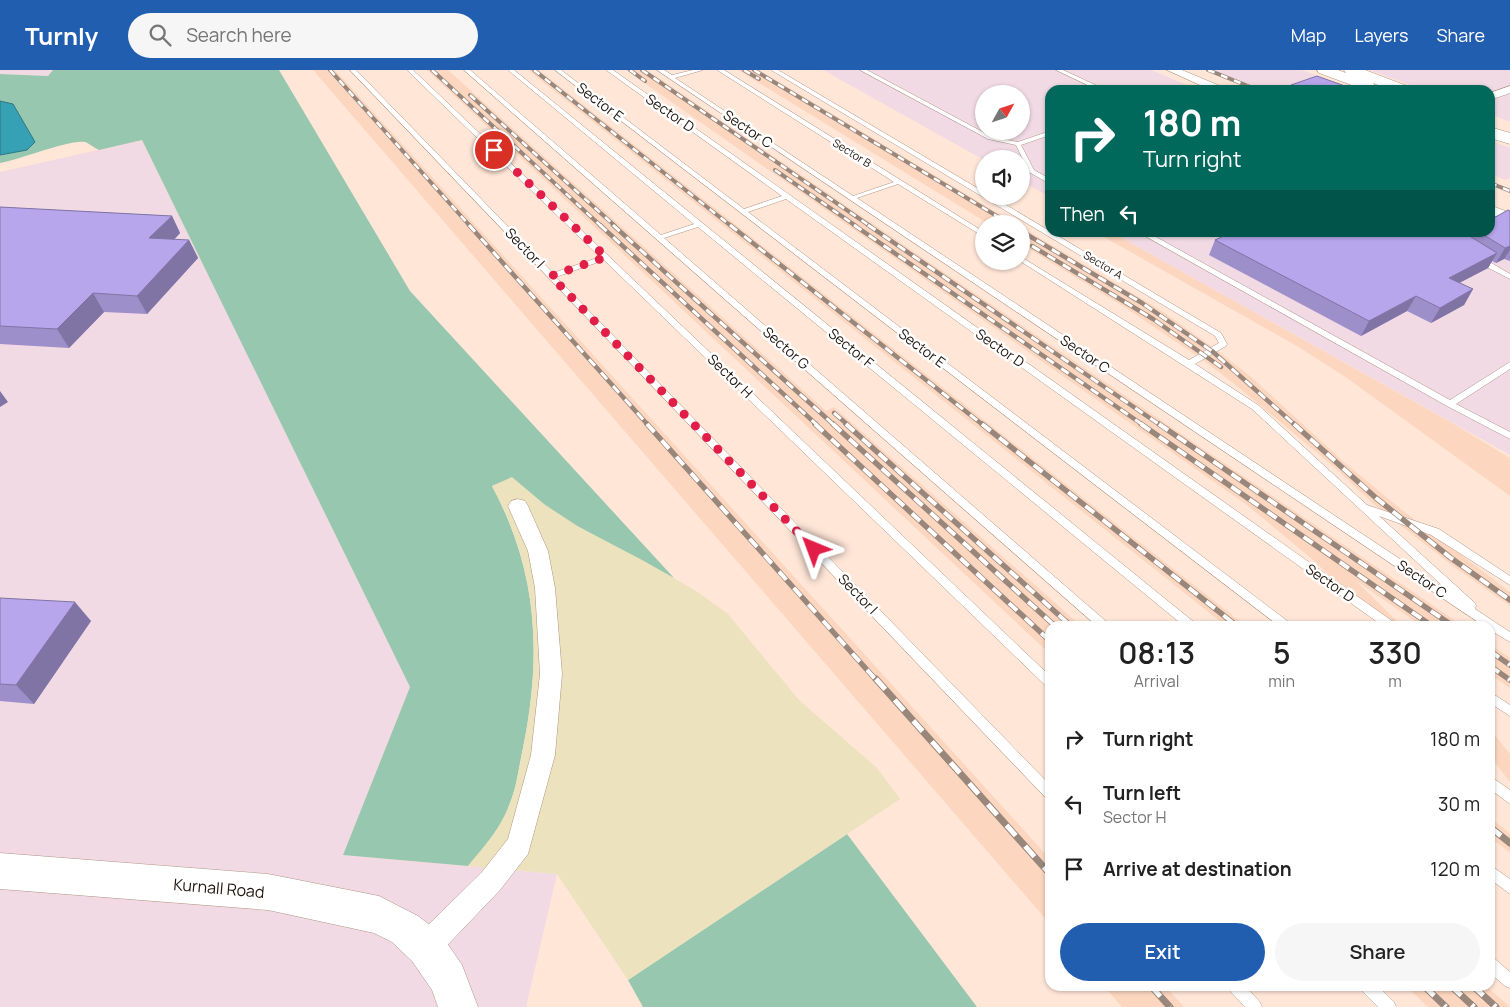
<!DOCTYPE html>
<style>
body{margin:0;font-family:Manrope,sans-serif;background:#f6f6f6;color:#222;height:100vh;display:flex;flex-direction:column;font-size:19px;white-space:nowrap}
*{box-sizing:border-box;margin:0}
p{font-size:16px;color:#767676}
.icon{flex:none;width:28px;height:28px;fill:none;stroke:currentColor;stroke-width:2;stroke-linecap:round;stroke-linejoin:round}
.map{position:relative;flex:1;overflow:hidden}
.drawer{position:absolute;left:1045px;top:551px;width:450px;height:370px;display:flex;flex-direction:column;background:#fff;border-radius:15px;box-shadow:0 1px 4px #0004}
.drawer>*{flex:none}
.hud{position:absolute;left:1045px;top:15px;width:450px;height:152px;border-radius:15px;box-shadow:0 1px 4px #0004;background:#00695c;color:#fff;overflow:hidden}
.needle{width:32px;rotate:50deg}
.buttons{position:absolute;left:975px;top:15px;display:grid;gap:10px}
.buttons a{display:grid;place-items:center;width:55px;height:55px;border-radius:50%;background:#fff;box-shadow:0 1px 4px #0004;font-size:25px}
.pin{position:absolute;display:grid;place-items:center;width:42px;height:42px;color:#fff;margin:-21px;border:2px solid #fff;border-radius:50%;box-shadow:0 1px 5px #0007}
.me{position:absolute;width:55px;margin:-28px;rotate:316deg;stroke-linejoin:round;filter:drop-shadow(0 0 4px #0008)}
.turn{display:flex;align-items:center;gap:18px;height:105px;padding:0 15px;font-size:22px}
.turn .icon{width:65px;height:65px;stroke-width:2.5}
.turn b{display:block;font-size:35px;line-height:42px}
.then{display:flex;align-items:center;height:48px;padding:0 15px;background:#0003;gap:10px;font-size:19px}
.eta{display:flex;justify-content:space-evenly;align-items:center;height:85px;text-align:center}
.eta b{font-size:30px;font-weight:600;line-height:35px}
.cta{display:flex;gap:10px;margin-top:auto;padding:10px 15px}
.cta a{flex:1;height:58px;border-radius:30px;background:#215eaf;color:#fff;font-size:20px;font-weight:600;line-height:58px;text-align:center}
.cta a+a{background:#f6f6f6;color:#222}
ul{padding:0;list-style:none}
li{display:flex;align-items:center;gap:15px;height:65px;padding:0 15px}
li div{flex:1}
li b{display:block;font-size:19px}
li em{font-style:normal}
header{display:flex;align-items:center;gap:30px;box-sizing:border-box;height:70px;padding:0 25px;background:#215eaf;color:#fff}
header strong{font-size:24px}
nav{display:flex;gap:28px;margin-inline-start:auto;font-size:18px}
.search{width:350px;height:45px;background:#f6f6f6;display:flex;align-items:center;gap:12px;box-sizing:border-box;padding:0 18px;border-radius:28px;color:#767676;font-size:19px}
.map>svg:first-child{display:block}
</style>
<header>
<strong>Turnly</strong>
<div class="search"><svg class="icon" aria-label="search" viewBox="0 0 24 24"><circle cx="10" cy="10" r="6"/><path d="M15 15l6 6"/></svg>Search here</div>
<nav><a>Map</a><a>Layers</a><a>Share</a></nav>
</header>
<div class="map">
<svg width="1510" height="937" viewBox="0 0 1510 937">
<rect width="100%" height="100%" fill="#ffe6d7"/>
<g fill="#fcd6bf">
<polygon points="313,0 335,0 1050,789 1050,854"/>
<polygon points="427,0 448,0 826,341 834,337 1081,556 1050,556 1050,584"/>
<polygon points="528,0 539,0 1246,556 1226,556"/>
<polygon points="626,0 647,0 1463,556 1422,556 1355,510 1402,556 1382,556 1312,489 1247,435"/>
<polygon points="738,0 759,0 1016,154 989,154"/>
<polygon points="1021,157 1162,241 1219,282 1250,306 1345,393 1402,440 1510,522 1510,536 1453,496 1376,436 1333,396 1237,316 1203,290 1126,238 1021,174"/>
<polygon points="1097,163 1113,163 1454,354 1510,388 1510,426 1344,306 1297,276"/>
<polygon points="1490,574 1510,588 1510,618 1490,604"/>
<polygon points="1490,659 1510,684 1510,712 1490,686"/>
<polygon points="1490,748 1510,763 1510,783 1490,767"/>
<polygon points="1104,916 1165,916 1184,937 1122,937"/>
<polygon points="1406,916 1486,916 1510,937 1428,937"/>
</g>
<g fill="#f2dae5" fill-rule="evenodd">
<polygon points="0,0 53,0 48,6 0,4"/>
<path d="M823,0H1151L1199,20H1050V127L1021,111V89L984,90ZM984,24H1021V61H984Z"/>
<polygon points="1213,0 1302,0 1355,20 1264,20"/>
<polygon points="1369,0 1510,0 1510,52 1490,44 1490,20 1424,20"/>
<polygon points="142,70 410,617 343,785 557,804 526,937 0,937 0,102"/>
<polygon points="1490,70 1510,78 1510,108 1506,110 1490,104"/>
<polygon points="1490,142 1510,151 1510,385 1113,163 1490,162"/>
</g>
<g fill="#98c7af">
<path d="M53,0H279L410,221L674,508L577,456L545,435L512,408L492,416C538,502 542,584 523,678C519,696 517,716 510,733C502,757 484,777 468,796L343,785L410,617L142,70L99,80C94,78 89,73 85,72C70,69 19,90 0,93V4L48,6Z"/>
<polygon points="847,764 977,937 643,937 628,910"/>
</g>
<path fill="#ece2bd" d="M512,407L545,435L577,456L644,491L696,521L727,543L799,630L877,698L900,729L628,910L557,804L468,796C484,777 502,757 510,733C517,716 519,696 523,678C542,585 538,501 492,416Z"/>
<polygon fill="#36a0b5" stroke="#2f7683" points="0,31 13,34 35,72 27,80 0,85"/>
<g fill="none" stroke-linecap="round" stroke-linejoin="round">
<defs>
<g id="lane">
<polygon points="350,0 356,0 553,203 600,187 407,0 413,0 1050,606 1050,618 1046,616 604,190 556,207 1050,715 1050,730 1046,728"/>
<polygon points="464,0 470,0 661,165 694,154 508,0 514,0 1195,553 1196,556 1184,556 698,157 664,168 1108,553 1109,556 1097,556"/>
<polygon points="555,0 561,0 744,139 782,126 606,0 613,0 1395,553 1396,556 1383,556 786,129 748,142 1290,553 1291,556 1279,556"/>
<polygon points="657,0 664,0 672,5 693,0 703,0 675,8 853,126 894,112 717,0 724,0 984,162 984,167 898,114 857,128 1448,521 1252,339 1020,191 1021,191 1021,187 1189,290 1219,273 1215,266 771,0 778,0 984,122 984,126 991,126 1221,263 1227,274 1226,276 1195,294 1258,335 1367,435 1439,459 1510,506 1510,515 1431,465 1379,446 1475,533 1476,536 1475,539 1510,562 1510,572 1490,560 1490,556 1484,556"/>
<polygon points="860,0 867,0 992,67 1018,72 1050,61 1050,65 1021,75 1034,100 1050,109 1050,114 1029,102 1016,75 988,69"/>
<polygon points="1056,0 1063,0 1106,20 1098,20"/>
<polygon points="1138,162 1147,162 1450,330 1510,292 1510,299 1456,334 1510,362 1510,369 1447,336"/>
<polygon points="1475,187 1481,187 1510,204 1510,209 1475,191"/>
<polygon points="1490,622 1510,635 1510,646 1490,633"/>
<polygon points="1490,706 1510,720 1510,734 1490,719"/>
<polygon points="1490,795 1510,809 1510,824 1490,809"/>
<polygon points="1490,887 1495,889 1510,902 1510,918 1505,916 1490,903"/>
<polygon points="1228,916 1245,916 1260,932 1262,937 1245,937 1230,921"/>
<polygon points="1360,916 1378,916 1394,932 1396,937 1378,937 1362,921"/>
</g>
<g id="street">
<polygon points="1167,0 1182,0 1225,18 1227,20 1211,20"/>
<polygon points="1510,16 1510,23 1490,30 1490,23"/>
<polygon points="1490,135 1510,143 1510,152 1490,144"/>
<polygon points="518,429 525,431 528,436 548,481 555,518 562,604 555,685 528,784 500,820 436,887 426,891 416,887 412,877 416,867 482,802 508,769 531,685 540,604 535,518 528,481 508,436 511,431"/>
</g>
<g id="secondary">
<polygon points="1317,0 1338,0 1346,3 1344,0 1365,0 1410,17 1413,20 1391,20 1373,13 1375,16 1372,19 1365,20 1319,3"/>
<polygon points="1490,57 1510,63 1510,74 1490,68"/>
<polygon points="0,783 268,804 379,826 418,846 440,863 462,895 478,937 438,937 432,920 412,891 392,872 374,863 268,840 0,819"/>
</g>
</defs>
<use href="#lane" stroke="#b19483" stroke-width="1"/>
<use href="#street" stroke="#b19483" stroke-width="1"/>
<use href="#secondary" stroke="#b19483" stroke-width="1"/>
<use href="#lane" fill="#fff" fill-rule="evenodd"/>
<use href="#street" fill="#fff" fill-rule="evenodd"/>
<use href="#secondary" fill="#fff" fill-rule="evenodd"/>
<defs>
<g id="rail-far3">
<polyline points="330,0 470,156"/>
<polyline points="432,0 601,156"/>
<polyline points="534,0 731,156"/>
<polyline points="630,0 645,11"/>
<polyline points="642,0 870,156"/>
<polyline points="744,0 759,9"/>
<polyline points="754,0 1010,154"/>
<polyline points="1208,0 1258,20"/>
<polyline points="470,25 615,156"/>
<polyline points="775,100 856,156"/>
<polyline points="1490,113 1510,121"/>
</g>
<g id="rail-far2">
<polyline points="469,155 648,355"/>
<polyline points="600,155 817,355"/>
<polyline points="613,155 834,355"/>
<polyline points="730,155 983,355"/>
<polyline points="854,155 1143,355"/>
<polyline points="868,155 1160,355"/>
<polyline points="1021,161 1142,233 1212,281 1295,355"/>
<polyline points="1032,176 1153,249 1221,297"/>
<polyline points="834,343 848,355"/>
</g>
<g id="rail-far1">
<polyline points="647,354 877,611"/>
<polyline points="815,354 1050,571"/>
<polyline points="833,354 1055,556"/>
<polyline points="846,354 1071,556"/>
<polyline points="982,354 1237,556"/>
<polyline points="1141,354 1432,556"/>
<polyline points="1159,354 1453,556"/>
<polyline points="1294,354 1376,428 1451,488 1510,530"/>
<polyline points="1490,581 1510,595"/>
<polyline points="1490,596 1510,610"/>
</g>
<g id="rail">
<polyline points="876,609 1050,804"/>
<polyline points="1490,757 1510,773"/>
<polyline points="1151,916 1170,937"/>
<polyline points="1424,916 1446,937"/>
<polyline points="1451,916 1474,937"/>
<polyline points="1473,916 1496,937"/>
</g>
</defs>
<use href="#rail-far3" stroke="#99877c" stroke-width="4"/>
<use href="#rail-far2" stroke="#99877c" stroke-width="4.5"/>
<use href="#rail-far1" stroke="#99877c" stroke-width="5.5"/>
<use href="#rail" stroke="#99877c" stroke-width="7"/>
<use href="#rail-far3" stroke="#fff" stroke-width="2.5" stroke-dasharray="7" stroke-linecap="butt"/>
<use href="#rail-far2" stroke="#fff" stroke-width="3" stroke-dasharray="9" stroke-linecap="butt"/>
<use href="#rail-far1" stroke="#fff" stroke-width="4" stroke-dasharray="11" stroke-linecap="butt"/>
<use href="#rail" stroke="#fff" stroke-width="5" stroke-dasharray="14" stroke-linecap="butt"/>
</g>
<g fill="#9d8fca">
<polygon points="1291,15 1356,20 1289,20"/>
<polygon points="0,137 172,146 180,163 174,170 189,170 198,188 147,244 104,242 69,278 0,274"/>
<polygon points="1510,141 1510,191 1504,189 1496,193 1492,191 1488,198 1459,213 1473,219 1464,235 1431,253 1407,241 1361,266 1209,185 1215,170 1224,166 1216,162 1490,162"/>
<polygon points="0,528 91,551 34,634 0,631"/>
</g>
<g fill="#8074a4">
<polygon points="172,146 180,163 158,186 149,168"/>
<polygon points="189,170 198,188 147,244 137,226"/>
<polygon points="1510,176 1510,180 1504,189 1496,193 1505,178"/>
<polygon points="1497,183 1488,198 1440,223 1449,208"/>
<polygon points="1473,219 1464,235 1431,253 1440,238"/>
<polygon points="93,223 104,242 69,278 57,259"/>
<polygon points="1416,226 1407,241 1361,266 1369,251"/>
<polygon points="0,321 8,332 0,337"/>
<polygon points="75,532 91,551 34,634 16,615"/>
</g>
<g fill="#b7a6eb" stroke="#8074a4">
<polygon points="1317,6 1356,20 1303,20 1291,15"/>
<polygon points="1163,17 1170,20 1155,20"/>
<polygon points="0,137 172,146 149,168 189,170 137,226 93,223 57,259 0,256"/>
<polygon points="1508,140 1510,141 1510,176 1505,178 1479,162 1490,162 1490,150"/>
<polygon points="1232,162 1463,162 1497,183 1449,208 1473,219 1440,238 1416,226 1369,251 1215,170"/>
<polygon points="0,528 75,532 16,615 0,614"/>
</g>
<g fill="none" stroke-linecap="round" stroke-linejoin="round">
<polyline stroke="#e11d48" stroke-width="9" stroke-dasharray="0 16.2" points="494,80 606,187 551,206 814,479"/>
</g>
<g text-anchor="middle" stroke-width="5" stroke-linejoin="round" paint-order="stroke">
<g font-size="11" fill="#1e140d" stroke="#fff">
<text transform="translate(852 83) rotate(32)" y="4">Sector B</text>
<text transform="translate(1103 195) rotate(31)" y="4">Sector A</text>
</g>
<g font-size="14" fill="#1e140d" stroke="#fff">
<text transform="translate(600 32) rotate(37)" y="5">Sector E</text>
<text transform="translate(670 43) rotate(35)" y="5">Sector D</text>
<text transform="translate(748 59) rotate(34)" y="5">Sector C</text>
<text transform="translate(525 178) rotate(46)" y="5">Sector I</text>
<text transform="translate(786 278) rotate(41)" y="5">Sector G</text>
<text transform="translate(851 278) rotate(39)" y="5">Sector F</text>
<text transform="translate(922 278) rotate(37)" y="5">Sector E</text>
<text transform="translate(1000 278) rotate(35)" y="5">Sector D</text>
<text transform="translate(1085 284) rotate(34)" y="5">Sector C</text>
<text transform="translate(730 306) rotate(44)" y="5">Sector H</text>
<text transform="translate(1422 509) rotate(34)" y="5">Sector C</text>
<text transform="translate(1330 513) rotate(35)" y="5">Sector D</text>
<text transform="translate(858 524) rotate(46)" y="5">Sector I</text>
</g>
<g font-size="16" fill="#1e140d" stroke="#fff">
<text transform="translate(219 818) rotate(5)" y="6">Kurnall Road</text>
</g>
</g>
</svg>
<div class="buttons">
<a><svg class="needle" viewBox="-14 -14 28 28"><path d="M0-13l5 13h-10z" fill="#e53935"/><path d="M0 13l5-13h-10z" fill="#767676"/></svg></a>
<a><svg class="icon" aria-label="sound" viewBox="0 0 24 24"><path d="M4 9h4l5-4v14l-5-4H4zM17 9q2 3 0 6"/></svg></a>
<a><svg class="icon" aria-label="layers" viewBox="0 0 24 24"><path d="M12 4l9 5-9 5-9-5zM3 14l9 5 9-5"/></svg></a>
</div>
<div class="pin" style="left:494px;top:80px;background:#d93025"><svg class="icon" aria-label="arrive" viewBox="0 0 24 24"><path d="M6 21V4h12l-3 4 3 4H6"/></svg></div>
<svg class="me" style="left:814px;top:479px" viewBox="-20 -20 40 40"><path d="M0-17L14 15 0 8-14 15z" fill="#e11d48" stroke="#fff" stroke-width="4"/></svg>
<div class="hud">
<div class="turn"><svg class="icon" aria-label="right" viewBox="0 0 24 24"><path d="M7 20v-9h11M14 6l5 5-5 5"/></svg><div><b>180 m</b>Turn right</div></div>
<div class="then">Then<svg class="icon" aria-label="left" viewBox="0 0 24 24"><path d="M17 20v-9H6M10 6l-5 5 5 5"/></svg></div>
</div>
<section class="drawer">
<div class="eta">
<div><b>08:13</b><p>Arrival</p></div>
<div><b>5</b><p>min</p></div>
<div><b>330</b><p>m</p></div>
</div>
<ul>
<li><svg class="icon" aria-label="right" viewBox="0 0 24 24"><path d="M7 20v-9h11M14 6l5 5-5 5"/></svg><div><b>Turn right</b></div><em>180 m</em></li>
<li><svg class="icon" aria-label="left" viewBox="0 0 24 24"><path d="M17 20v-9H6M10 6l-5 5 5 5"/></svg><div><b>Turn left</b><p>Sector H</p></div><em>30 m</em></li>
<li><svg class="icon" aria-label="arrive" viewBox="0 0 24 24"><path d="M6 21V4h12l-3 4 3 4H6"/></svg><div><b>Arrive at destination</b></div><em>120 m</em></li>
</ul>
<div class="cta"><a>Exit</a><a>Share</a></div>
</section>
</div>
